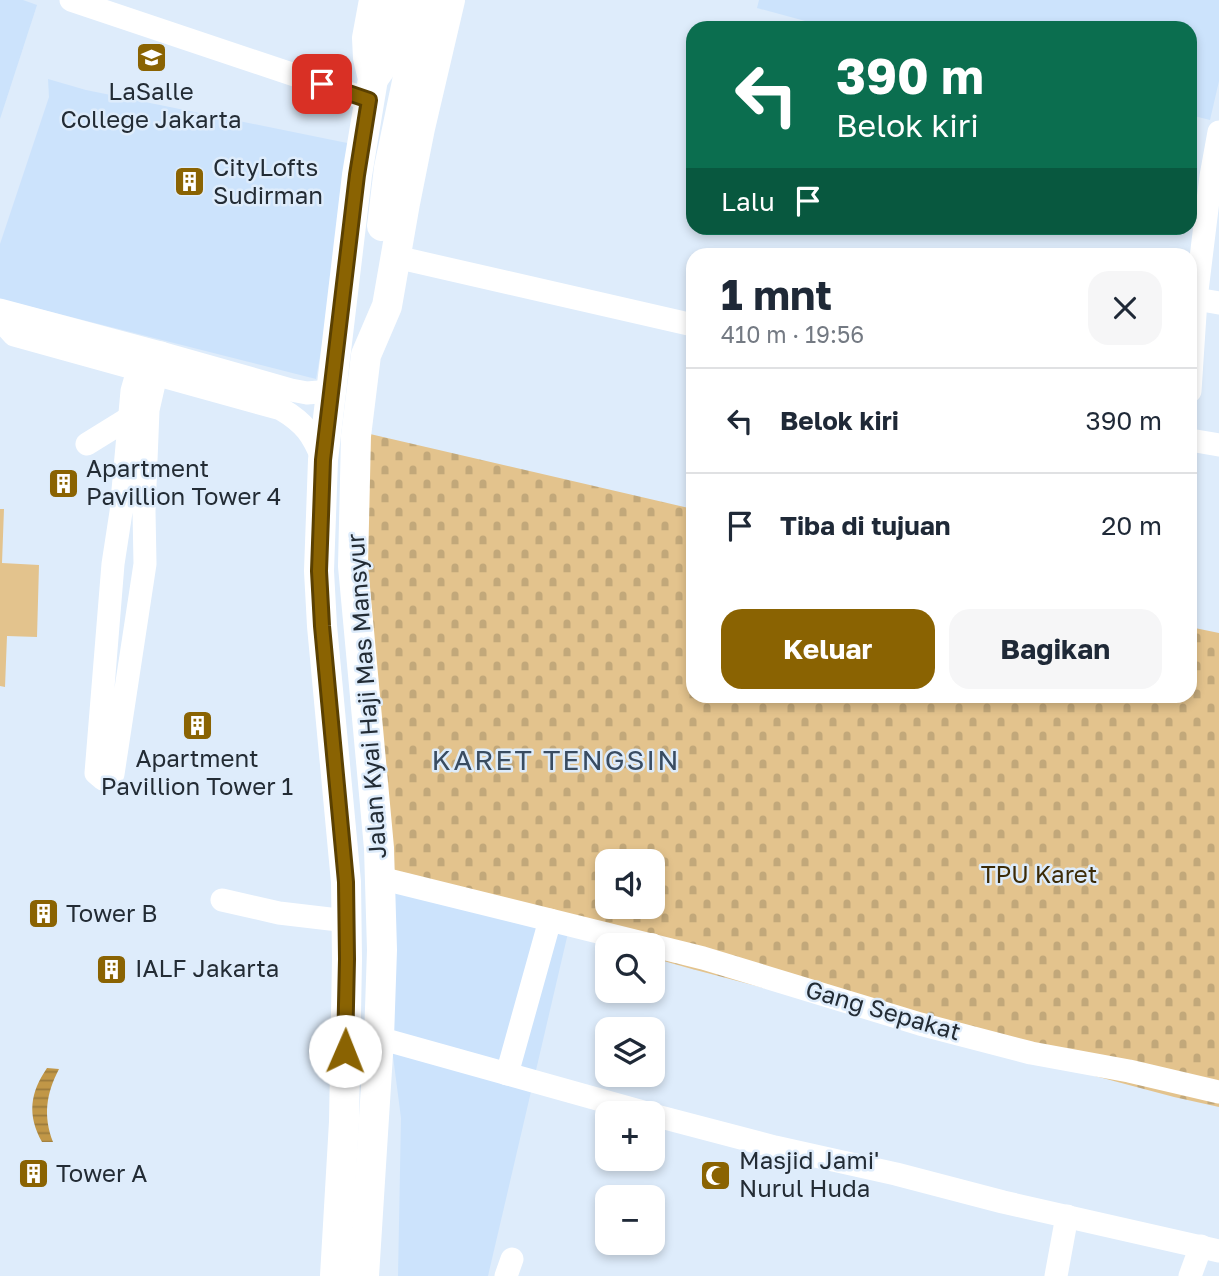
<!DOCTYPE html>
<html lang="id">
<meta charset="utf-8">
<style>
body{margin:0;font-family:"Golos Text",sans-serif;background:#f6f6f7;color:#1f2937;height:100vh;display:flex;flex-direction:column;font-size:26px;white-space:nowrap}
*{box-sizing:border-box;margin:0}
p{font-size:23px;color:#747a83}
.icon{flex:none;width:38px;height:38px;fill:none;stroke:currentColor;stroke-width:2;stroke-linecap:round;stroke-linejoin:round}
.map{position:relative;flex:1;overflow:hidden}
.details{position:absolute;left:686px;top:248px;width:511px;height:455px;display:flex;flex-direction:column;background:#fff;border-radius:21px;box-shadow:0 4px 10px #0003}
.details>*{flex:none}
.guide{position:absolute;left:686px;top:21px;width:511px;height:214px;border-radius:21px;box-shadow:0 4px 10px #0003;background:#0b6e4f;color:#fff;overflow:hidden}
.tools{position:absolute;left:595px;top:849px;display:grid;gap:14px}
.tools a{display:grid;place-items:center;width:70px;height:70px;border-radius:14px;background:#fff;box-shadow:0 4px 10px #0003;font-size:35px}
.pin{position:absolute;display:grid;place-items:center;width:60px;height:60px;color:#fff;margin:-30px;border-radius:14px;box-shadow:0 4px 10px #0006}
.me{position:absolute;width:77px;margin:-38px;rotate:1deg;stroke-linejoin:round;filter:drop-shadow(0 0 5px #0008)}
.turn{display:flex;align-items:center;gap:24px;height:147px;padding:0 35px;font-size:32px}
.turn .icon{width:91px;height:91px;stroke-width:2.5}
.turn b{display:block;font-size:49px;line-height:60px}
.then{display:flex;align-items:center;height:66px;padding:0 35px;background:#0003;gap:14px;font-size:26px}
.round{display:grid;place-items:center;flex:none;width:74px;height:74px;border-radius:21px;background:#f6f6f7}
.summary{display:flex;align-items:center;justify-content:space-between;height:119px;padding:0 35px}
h1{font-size:42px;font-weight:700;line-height:52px}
.button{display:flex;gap:14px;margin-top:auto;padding:14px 35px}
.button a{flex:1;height:80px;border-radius:21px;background:#8a6302;color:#fff;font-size:28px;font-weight:700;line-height:80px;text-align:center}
.button a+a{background:#f6f6f7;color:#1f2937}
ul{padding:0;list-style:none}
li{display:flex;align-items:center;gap:21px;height:105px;padding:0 35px;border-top:2px solid #e0e1e3}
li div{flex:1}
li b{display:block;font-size:26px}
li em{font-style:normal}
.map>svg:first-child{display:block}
</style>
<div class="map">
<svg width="1219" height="1276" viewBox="0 0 1219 1276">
<defs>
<pattern id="cemetery-stones" width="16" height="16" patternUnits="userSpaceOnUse" patternTransform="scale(1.75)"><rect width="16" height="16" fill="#e3c38d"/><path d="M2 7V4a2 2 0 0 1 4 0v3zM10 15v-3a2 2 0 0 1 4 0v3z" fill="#c2a87a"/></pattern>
<pattern id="water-rules" width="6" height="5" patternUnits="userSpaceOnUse" patternTransform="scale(1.75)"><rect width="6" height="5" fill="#c19747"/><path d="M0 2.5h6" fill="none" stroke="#9c7b3c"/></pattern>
</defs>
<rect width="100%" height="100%" fill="#deecfb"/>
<g fill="#cce3fc">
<polygon points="0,0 23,0 37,5 0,119"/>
<polygon points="759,0 1219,0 1219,81 1210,120 1190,115 1190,28 831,28 757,8"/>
<polygon points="48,79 86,90 357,145 316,379 0,299 0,244 49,97"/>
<polygon points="370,879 568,933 488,1276 398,1276 401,1118"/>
</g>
<path fill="url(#cemetery-stones)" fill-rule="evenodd" d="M370,434L693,509V696H1190V627L1219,633V1107L1174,1097L692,969L653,958V945L370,879L360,675ZM607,861H653V906H607Z"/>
<polygon fill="#e3c38d" points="0,509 4,509 2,563 39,565 37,637 7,636 5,687 0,686"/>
<path fill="url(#water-rules)" d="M47,1068L59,1069C46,1094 43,1116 53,1142H42C27,1115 30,1093 47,1068Z"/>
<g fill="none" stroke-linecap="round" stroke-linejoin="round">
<g stroke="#fff" stroke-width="23">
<polyline points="71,0 369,100"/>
<polyline points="396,257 693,325"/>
<polyline points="1196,299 1219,303"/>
<polyline points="0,310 161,353 291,390 307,393 331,391"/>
<path d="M0,319L14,335L281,409C305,423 313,435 323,460"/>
<polyline points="144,349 132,391 121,512 113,564 96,773 103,779 113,774 145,564 144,511 148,410 161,353"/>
<polyline points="1190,391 1196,299 1211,176 1219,132"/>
<polyline points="1190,440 1219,445"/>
<polyline points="87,444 129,418 138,414"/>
<polyline points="380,878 703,958 920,1024 1031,1053 1129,1071 1219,1092"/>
<polyline points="222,900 279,913 347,921"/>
<polyline points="379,1038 647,1113"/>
<polyline points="507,1074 550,920"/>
<polyline points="653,1115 775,1147 896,1174 1003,1202 1219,1251"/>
<polyline points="506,1276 512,1259"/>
<polyline points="1056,1276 1067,1216"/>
<polyline points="1190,1276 1201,1246"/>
</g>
<g stroke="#fff" stroke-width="30">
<polyline points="373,79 383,65 399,0"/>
<polyline points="382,226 389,168 424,0"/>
<polyline points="335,1276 344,1122 347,959 346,882 322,626 319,571 323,460 357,175 373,79 368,58 367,38 374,0"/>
<polyline points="364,1276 379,1038 382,950 379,848 353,566 356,436 366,355 387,306 405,203 420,128 450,0"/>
</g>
</g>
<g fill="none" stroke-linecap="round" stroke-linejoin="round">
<defs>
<polyline id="route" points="322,84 369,100 357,175 323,460 319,571 322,626 346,882 347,959 345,1051"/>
</defs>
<use href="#route" stroke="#5a4001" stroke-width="18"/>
<use href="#route" stroke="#8a6302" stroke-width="12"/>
</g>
<defs>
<symbol id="university-square" viewBox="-11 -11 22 22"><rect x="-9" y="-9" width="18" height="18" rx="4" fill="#8a6302" stroke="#deecfb"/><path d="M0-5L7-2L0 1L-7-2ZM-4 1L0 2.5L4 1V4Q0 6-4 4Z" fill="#fff"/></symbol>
<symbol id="building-square" viewBox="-11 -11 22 22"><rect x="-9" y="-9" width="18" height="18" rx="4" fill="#8a6302" stroke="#deecfb"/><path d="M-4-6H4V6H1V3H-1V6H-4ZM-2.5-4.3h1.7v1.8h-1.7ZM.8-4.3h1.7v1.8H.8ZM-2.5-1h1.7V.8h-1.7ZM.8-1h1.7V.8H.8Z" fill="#fff"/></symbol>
<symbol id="mosque-square" viewBox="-11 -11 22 22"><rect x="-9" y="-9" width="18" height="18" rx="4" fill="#8a6302" stroke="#deecfb"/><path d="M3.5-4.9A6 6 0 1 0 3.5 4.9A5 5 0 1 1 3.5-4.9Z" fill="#fff"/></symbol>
</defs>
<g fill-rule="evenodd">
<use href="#university-square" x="134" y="40" width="35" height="35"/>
<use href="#building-square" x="172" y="164" width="35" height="35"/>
<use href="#building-square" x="46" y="466" width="35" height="35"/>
<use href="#building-square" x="180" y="708" width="35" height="35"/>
<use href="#building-square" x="26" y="896" width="35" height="35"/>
<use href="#building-square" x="94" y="952" width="35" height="35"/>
<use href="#building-square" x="16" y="1156" width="35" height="35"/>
<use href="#mosque-square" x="698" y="1158" width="35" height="35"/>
</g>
<g text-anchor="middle" stroke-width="5" stroke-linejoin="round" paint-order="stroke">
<g font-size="24" fill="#232c35" stroke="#deecfb" text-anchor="start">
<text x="151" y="100" text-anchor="middle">LaSalle<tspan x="151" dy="28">College Jakarta</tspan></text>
<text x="213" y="176">CityLofts<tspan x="213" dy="28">Sudirman</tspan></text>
<text x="86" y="477">Apartment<tspan x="86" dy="28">Pavillion Tower 4</tspan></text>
<text x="197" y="767" text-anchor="middle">Apartment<tspan x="197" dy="28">Pavillion Tower 1</tspan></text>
<text x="66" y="922">Tower B</text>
<text x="135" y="977">IALF Jakarta</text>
<text x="739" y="1169">Masjid Jami'<tspan x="739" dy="28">Nurul Huda</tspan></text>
<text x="56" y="1182">Tower A</text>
</g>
<g font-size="24" fill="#232c35" stroke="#deecfb">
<text transform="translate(367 696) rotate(-94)" y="8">Jalan Kyai Haji Mas Mansyur</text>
<text transform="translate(883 1011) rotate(16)" y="8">Gang Sepakat</text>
</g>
<g font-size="24" fill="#3c2b07" stroke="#deecfb">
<text x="1039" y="883">TPU Karet</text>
</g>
<g font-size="28" letter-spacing="2" fill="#394c61" stroke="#deecfb">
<text x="556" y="770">KARET TENGSIN</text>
</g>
</g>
</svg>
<div class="tools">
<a><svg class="icon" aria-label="sound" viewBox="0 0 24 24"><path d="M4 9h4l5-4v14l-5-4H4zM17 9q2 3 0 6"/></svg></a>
<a><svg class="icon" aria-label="search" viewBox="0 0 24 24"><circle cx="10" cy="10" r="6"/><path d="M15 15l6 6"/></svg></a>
<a><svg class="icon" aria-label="layers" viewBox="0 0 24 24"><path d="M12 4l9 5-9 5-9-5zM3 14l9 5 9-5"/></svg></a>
<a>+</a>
<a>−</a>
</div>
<div class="pin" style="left:322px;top:84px;background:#d93025"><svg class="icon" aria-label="arrive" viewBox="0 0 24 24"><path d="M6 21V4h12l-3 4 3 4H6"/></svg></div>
<svg class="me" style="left:345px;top:1051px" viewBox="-20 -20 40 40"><circle r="19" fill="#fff"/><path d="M0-13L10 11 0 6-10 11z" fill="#8a6302"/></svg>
<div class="guide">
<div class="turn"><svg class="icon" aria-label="left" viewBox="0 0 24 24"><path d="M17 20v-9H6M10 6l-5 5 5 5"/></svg><div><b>390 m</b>Belok kiri</div></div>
<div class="then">Lalu<svg class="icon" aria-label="arrive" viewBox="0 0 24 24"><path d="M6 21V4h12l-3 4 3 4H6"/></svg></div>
</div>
<section class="details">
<div class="summary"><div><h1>1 mnt</h1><p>410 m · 19:56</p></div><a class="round"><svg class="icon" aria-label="close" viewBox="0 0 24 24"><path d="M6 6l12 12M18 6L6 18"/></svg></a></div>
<ul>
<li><svg class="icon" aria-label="left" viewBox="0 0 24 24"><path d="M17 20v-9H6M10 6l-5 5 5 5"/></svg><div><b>Belok kiri</b></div><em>390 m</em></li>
<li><svg class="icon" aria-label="arrive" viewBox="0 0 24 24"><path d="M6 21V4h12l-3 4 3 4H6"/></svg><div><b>Tiba di tujuan</b></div><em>20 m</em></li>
</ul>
<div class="button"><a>Keluar</a><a>Bagikan</a></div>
</section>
</div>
